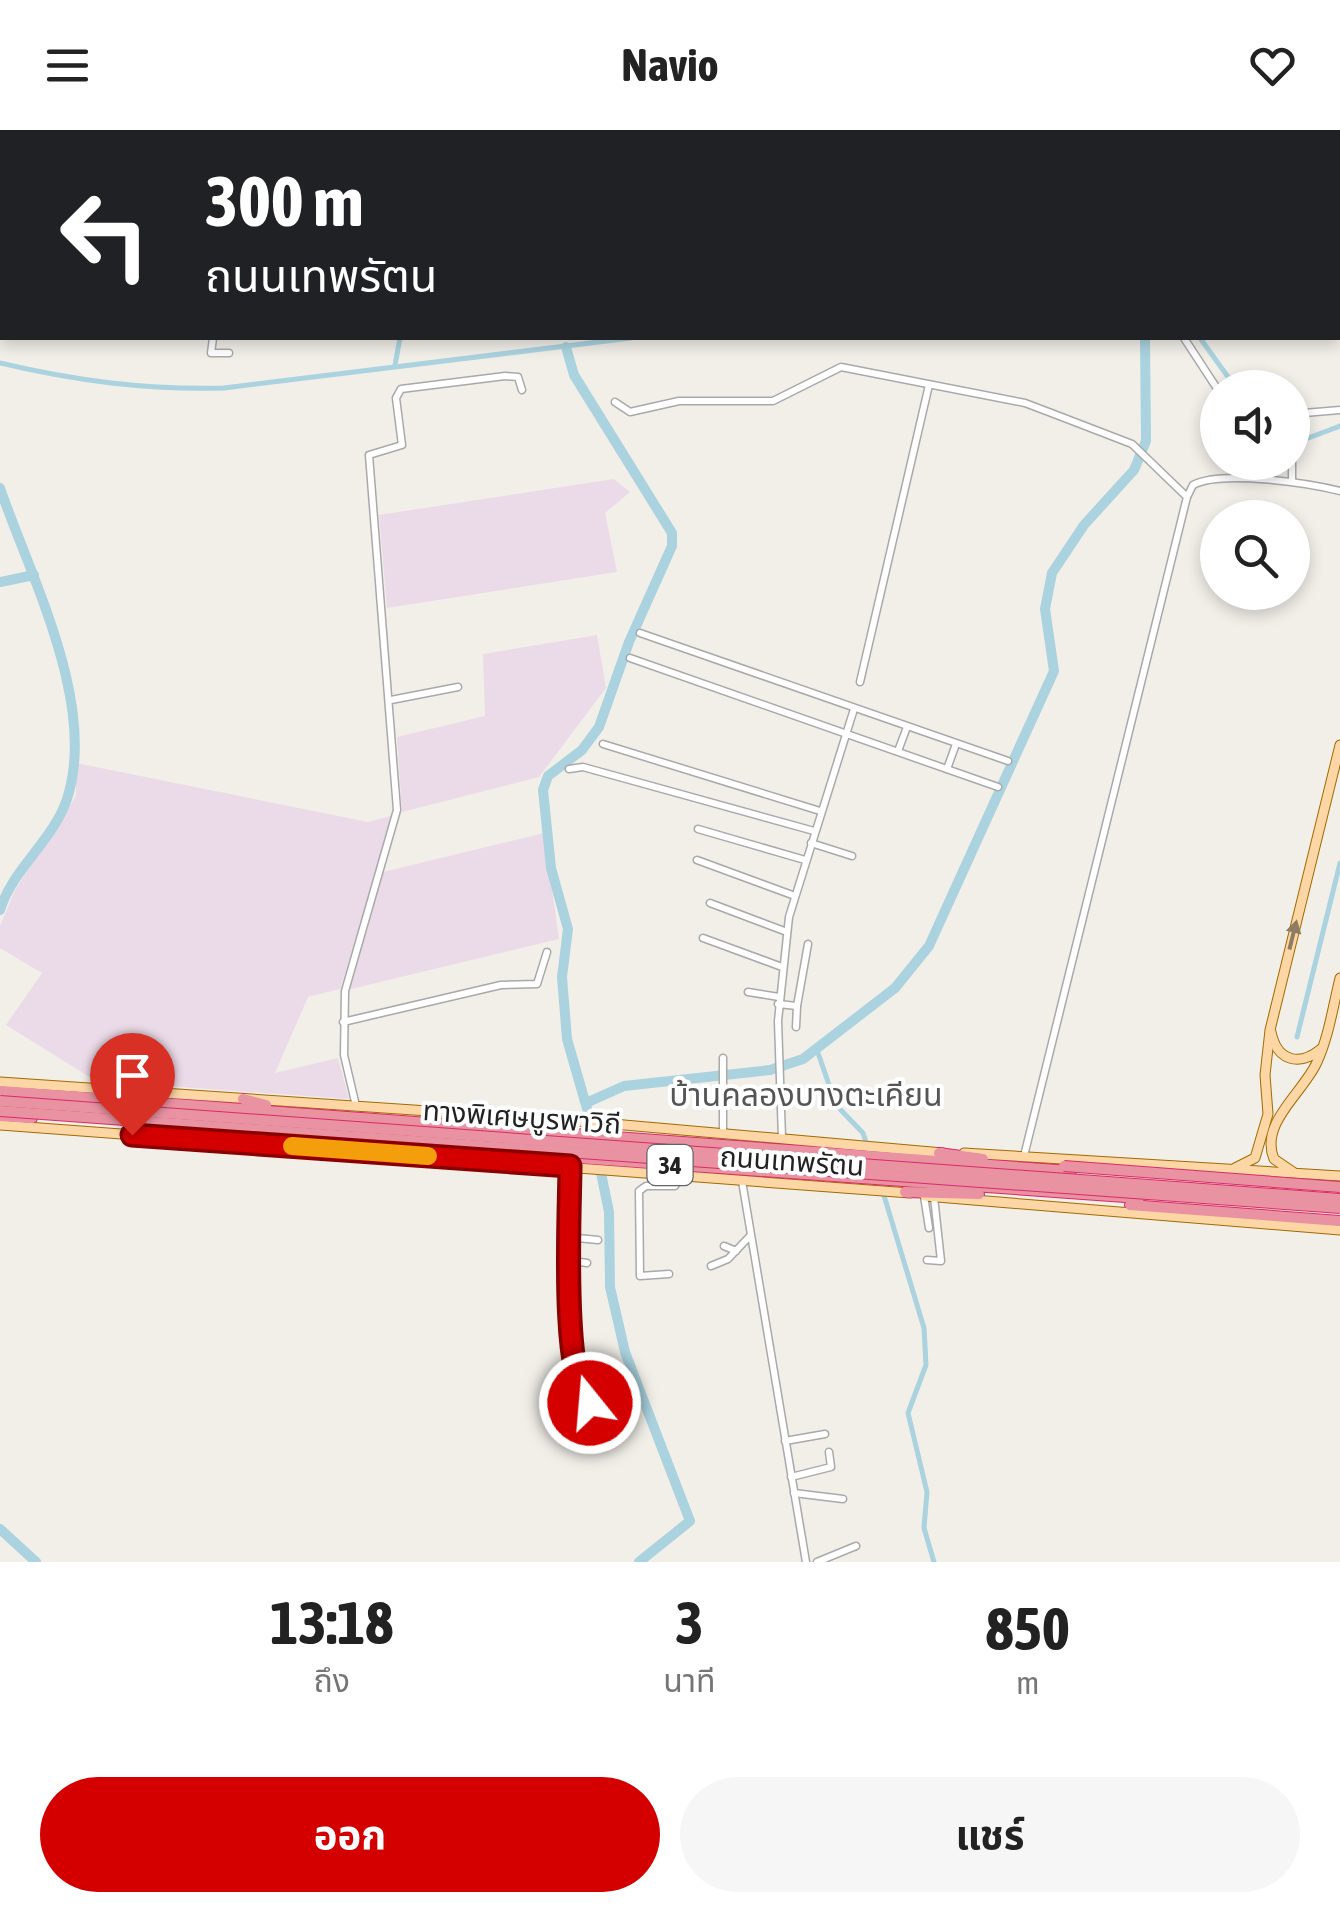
<!DOCTYPE html>
<html lang="th">
<meta charset="utf-8">
<style>
body{margin:0;font-family:"Asap Condensed","Noto Sans Thai",sans-serif;background:#f6f6f6;color:#222;height:100vh;display:flex;flex-direction:column;font-size:38px;white-space:nowrap}
*{box-sizing:border-box;margin:0}
p{font-size:32px;color:#767676}
.icon{flex:none;width:55px;height:55px;fill:none;stroke:currentColor;stroke-width:2;stroke-linecap:round;stroke-linejoin:round}
.map{position:relative;height:1432px;overflow:hidden}
.drawer{display:flex;flex-direction:column;background:#fff;flex:1}
.drawer>*{flex:none}
.hud{position:absolute;left:0px;top:0px;width:1340px;height:210px;box-shadow:0 5px 15px #0003;background:#202124;color:#fff;overflow:hidden}
.tools{position:absolute;left:1200px;top:240px;display:grid;gap:20px}
.tools a{display:grid;place-items:center;width:110px;height:110px;border-radius:50%;background:#fff;box-shadow:0 5px 15px #0003;font-size:50px}
.pin{position:absolute;display:grid;place-items:center;width:85px;height:85px;color:#fff;margin:-102px -42px;border-radius:50% 50% 50% 0;rotate:-45deg;box-shadow:0 0 10px #0007}
.pin .icon{rotate:45deg}
.me{position:absolute;width:110px;margin:-55px;rotate:343deg;stroke-linejoin:round;filter:drop-shadow(0 0 8px #0008)}
.turn{display:flex;align-items:center;gap:35px;height:210px;padding:0 40px;font-size:45px}
.turn .icon{width:130px;height:130px;stroke-width:2.5}
.turn b{display:block;font-size:70px;line-height:85px}
.eta{display:flex;justify-content:space-evenly;align-items:center;height:170px;text-align:center}
.eta b{font-size:60px;font-weight:700;line-height:70px}
.button{display:flex;gap:20px;margin-top:auto;padding:20px 40px}
.button a{flex:1;height:115px;border-radius:60px;background:#d40000;color:#fff;font-size:40px;font-weight:700;line-height:115px;text-align:center}
.button a+a{background:#f6f6f6;color:#222}
header{display:flex;justify-content:space-between;align-items:center;height:130px;padding:0 40px;background:#fff;font-size:45px;font-weight:700}
.map>svg:first-child{display:block}
</style>
<header><svg class="icon" aria-label="menu" viewBox="0 0 24 24"><path d="M4 6h16M4 12h16M4 18h16"/></svg>Navio<svg class="icon" aria-label="heart" viewBox="0 0 24 24"><path d="M12 20l-8-8c-3-5 5-10 8-4 3-6 11-1 8 4z"/></svg></header>
<div class="map">
<svg width="1340" height="1432" viewBox="0 0 1340 1432">
<rect width="100%" height="100%" fill="#f2efe9"/>
<g fill="#ebdbe8">
<polygon points="614,349 630,362 605,383 617,442 387,478 379,385"/>
<polygon points="597,505 606,558 539,647 402,682 397,607 485,586 483,524"/>
<polygon points="76,633 368,692 394,685 340,859 308,867 275,943 338,928 349,969 96,951 6,895 42,843 0,818 0,796 15,760 76,666"/>
<polygon points="544,703 559,809 347,860 383,742"/>
</g>
<g fill="none" stroke-linecap="round" stroke-linejoin="round">
<g stroke="#aad3df" stroke-width="5">
<polyline points="478,2 478,0"/>
<polyline points="1191,2 1191,0"/>
<polyline points="1338,53 1340,53"/>
<polyline points="1200,208 1236,258"/>
<path d="M0,233C76,251 146,260 224,258L631,208"/>
<polyline points="395,235 400,208"/>
<polyline points="1292,303 1303,310 1340,296"/>
<polyline points="1297,907 1340,733"/>
<polyline points="817,920 836,975 863,1003 867,1015"/>
<polyline points="879,1049 924,1198 926,1235 908,1283 927,1362 924,1398 934,1432"/>
</g>
<g stroke="#aad3df" stroke-width="10">
<polyline points="566,217 574,245 672,403 672,416 629,512 599,597 582,620 548,646 543,660 551,738 568,799 562,847 567,909 590,989"/>
<path d="M0,358C30,446 98,574 67,669C53,711 13,738 0,780"/>
<polyline points="0,452 34,445"/>
<polyline points="586,973 624,956 770,940 803,929 895,858 929,816 1054,541 1045,479 1052,443 1084,395 1134,340 1146,311 1145,208"/>
<polyline points="601,1043 609,1082 610,1157 625,1222 690,1391 639,1432"/>
<polyline points="0,1399 36,1432"/>
</g>
<defs>
<g id="minor">
<polyline points="508,0 508,2"/>
<polyline points="541,0 541,2"/>
<polyline points="740,0 740,2"/>
<polyline points="956,0 956,2"/>
<polyline points="1155,0 1155,2"/>
<polyline points="1326,0 1326,2"/>
<polyline points="8,2 9,0"/>
<polyline points="225,2 225,0"/>
<polyline points="671,2 671,0"/>
<polyline points="1032,2 1033,0"/>
<polyline points="1093,2 1093,0"/>
<polyline points="1213,2 1214,0"/>
<polyline points="1259,2 1259,0"/>
<polyline points="0,167 2,125"/>
<polyline points="0,203 2,203"/>
<polyline points="213,208 211,223 229,223"/>
<polyline points="1184,208 1218,260"/>
<polyline points="615,272 630,282 679,271 773,271 841,237 1025,273 1054,284 1132,314 1187,367 1024,1026"/>
<polyline points="1292,284 1340,280"/>
<polyline points="1292,350 1292,323"/>
<path d="M1187,367L1193,355C1222,340 1307,353 1340,361"/>
<polyline points="640,503 1008,631"/>
<polyline points="630,528 998,657"/>
<polyline points="860,552 929,255"/>
<polyline points="391,570 458,557"/>
<polyline points="603,614 820,681"/>
<polyline points="898,621 907,597"/>
<polyline points="569,639 583,637 814,701"/>
<polyline points="947,639 956,614"/>
<polyline points="698,699 805,730"/>
<polyline points="811,713 852,726"/>
<polyline points="697,730 795,766"/>
<polyline points="710,773 787,802"/>
<polyline points="703,808 782,837"/>
<polyline points="748,862 779,867"/>
<polyline points="778,874 797,876 808,814"/>
<polyline points="343,892 501,855 537,854 547,822"/>
<polyline points="796,897 797,876"/>
<polyline points="723,928 723,1003"/>
<polyline points="356,976 344,925 345,861 397,680 369,325 402,315 396,268 401,259 505,246 518,247 522,260"/>
<polyline points="782,1008 778,891 789,787 854,579"/>
<polyline points="569,1036 567,1163 583,1266 590,1273 632,1265"/>
<polyline points="742,1051 806,1432"/>
<polyline points="924,1066 929,1098"/>
<polyline points="567,1107 598,1110"/>
<polyline points="724,1116 736,1121"/>
<polyline points="567,1130 587,1133"/>
<polyline points="927,1130 941,1131 934,1067"/>
<polyline points="711,1136 728,1129 749,1107"/>
<polyline points="669,1144 640,1146 639,1061 646,1056 675,1056 680,1046"/>
<polyline points="785,1311 825,1304"/>
<polyline points="791,1347 831,1337 829,1322"/>
<polyline points="794,1363 843,1369"/>
<polyline points="817,1432 856,1416"/>
</g>
<g id="major">
<path d="M1271,902C1277,931 1299,937 1321,919"/>
<polyline points="0,952 590,992 943,1023"/>
<polyline points="0,995 282,1016"/>
<polyline points="297,1017 910,1063"/>
<polyline points="964,1023 1340,1046"/>
<polyline points="1235,1038 1255,1028 1268,984 1265,945 1270,900 1340,615"/>
<path d="M1293,1042L1274,1029C1259,993 1304,962 1317,932C1329,906 1333,876 1340,848"/>
<polyline points="925,1066 1340,1100"/>
</g>
<g id="highway">
<polyline points="0,961 1071,1041"/>
<polyline points="243,969 266,975"/>
<polyline points="0,986 32,988"/>
<polyline points="277,1015 336,1009"/>
<polyline points="939,1023 983,1029"/>
<polyline points="523,1024 1139,1068"/>
<polyline points="905,1062 979,1064"/>
<polyline points="1130,1075 1340,1091"/>
</g>
</defs>
<use href="#minor" stroke="#a9a9a9" stroke-width="9"/>
<use href="#major" stroke="#a06b00" stroke-width="11"/>
<use href="#highway" stroke="#dc2a67" stroke-width="12"/>
<use href="#minor" stroke="#fff" stroke-width="6"/>
<use href="#major" stroke="#fcd6a4" stroke-width="9"/>
<use href="#highway" stroke="#e892a2" stroke-width="10"/>
<defs>
<g id="highway-bridge">
<polyline points="0,971 1340,1069"/>
<polyline points="0,981 1340,1078"/>
<polyline points="1064,1036 1340,1057"/>
</g>
</defs>
<use href="#highway-bridge" stroke="#dc2a67" stroke-width="12" stroke-linecap="butt"/>
<use href="#highway-bridge" stroke="#e892a2" stroke-width="10"/>
</g>
<defs><path id="oneway-solid" d="M-6-.8H1V-3.2L6.5 0L1 3.2V.8H-6Z" transform="scale(2.5)"/></defs>
<use fill="#8f7c63" href="#oneway-solid" transform="translate(1293 805) rotate(-76)"/>
<g fill="none" stroke-linecap="round" stroke-linejoin="round">
<defs>
<path id="route" d="M132,1005L570,1036C570,1078 560,1250 590,1273"/>
</defs>
<use href="#route" stroke="#8a0000" stroke-width="25"/>
<use href="#route" stroke="#d40000" stroke-width="18"/>
<polyline stroke="#f59e0b" stroke-width="18" points="292,1016 428,1026"/>
</g>
<g text-anchor="middle" stroke-width="8" stroke-linejoin="round" paint-order="stroke">
<rect fill="#fff" stroke="#646464" stroke-width="2.5" x="647.5" y="1015" width="45" height="40" rx="8"/>
<g font-size="25" font-weight="bold" fill="#222">
<text x="670" y="1044">34</text>
</g>
<g font-size="28" fill="#222" stroke="#fff">
<text transform="translate(522 987) rotate(4)" y="10">ทางพิเศษบูรพาวิถี</text>
<text transform="translate(792 1031) rotate(4)" y="10">ถนนเทพรัตน</text>
</g>
<g font-size="32" fill="#555" stroke="#fff">
<text x="806" y="976">บ้านคลองบางตะเคียน</text>
</g>
</g>
</svg>
<div class="tools">
<a><svg class="icon" aria-label="sound" viewBox="0 0 24 24"><path d="M4 9h4l5-4v14l-5-4H4zM17 9q2 3 0 6"/></svg></a>
<a><svg class="icon" aria-label="search" viewBox="0 0 24 24"><circle cx="10" cy="10" r="6"/><path d="M15 15l6 6"/></svg></a>
</div>
<div class="pin" style="left:132px;top:1005px;background:#d93025"><svg class="icon" aria-label="arrive" viewBox="0 0 24 24"><path d="M6 21V4h12l-3 4 3 4H6"/></svg></div>
<svg class="me" style="left:590px;top:1273px" viewBox="-20 -20 40 40"><circle r="17" fill="#d40000" stroke="#fff" stroke-width="3"/><path d="M0-11L8 9 0 5-8 9z" fill="#fff"/></svg>
<div class="hud">
<div class="turn"><svg class="icon" aria-label="left" viewBox="0 0 24 24"><path d="M17 20v-9H6M10 6l-5 5 5 5"/></svg><div><b>300 m</b>ถนนเทพรัตน</div></div>
</div>
</div>
<section class="drawer">
<div class="eta">
<div><b>13:18</b><p>ถึง</p></div>
<div><b>3</b><p>นาที</p></div>
<div><b>850</b><p>m</p></div>
</div>
<div class="button"><a>ออก</a><a>แชร์</a></div>
</section>
